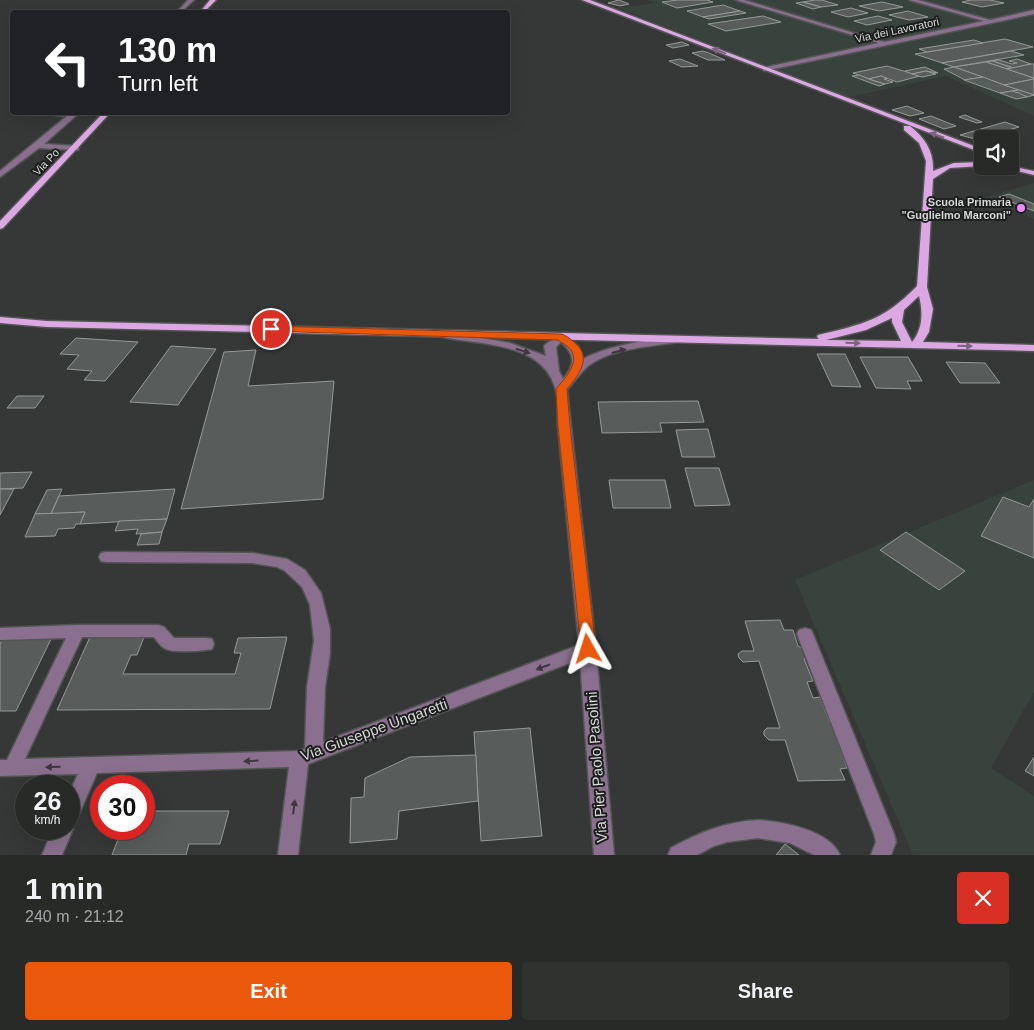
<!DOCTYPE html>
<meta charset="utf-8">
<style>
body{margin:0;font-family:Arial,sans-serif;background:#303230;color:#f1f3f6;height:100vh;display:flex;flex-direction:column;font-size:19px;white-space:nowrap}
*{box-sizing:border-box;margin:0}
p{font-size:16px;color:#a5a7a8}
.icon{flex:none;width:28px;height:28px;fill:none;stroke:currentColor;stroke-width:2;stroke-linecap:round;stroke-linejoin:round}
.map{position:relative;height:855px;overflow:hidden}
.sheet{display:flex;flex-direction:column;background:#282a28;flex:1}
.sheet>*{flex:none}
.banner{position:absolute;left:10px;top:10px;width:500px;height:105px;border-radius:5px;box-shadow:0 5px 20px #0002,0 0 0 1px #444645;background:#202124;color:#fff;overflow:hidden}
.fabs{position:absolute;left:974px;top:130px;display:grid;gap:10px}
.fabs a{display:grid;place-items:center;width:45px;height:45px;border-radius:5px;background:#282a28;box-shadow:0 5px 20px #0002,0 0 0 1px #444645;font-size:25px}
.speed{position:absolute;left:15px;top:775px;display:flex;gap:10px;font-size:25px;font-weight:700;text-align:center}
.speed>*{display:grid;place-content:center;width:65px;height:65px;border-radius:50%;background:#282a28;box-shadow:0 5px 20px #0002,0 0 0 1px #444645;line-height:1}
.speed small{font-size:12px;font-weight:400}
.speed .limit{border:8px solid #d22;background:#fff;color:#111}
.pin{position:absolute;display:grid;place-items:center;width:42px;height:42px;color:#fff;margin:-21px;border:2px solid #fff;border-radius:50%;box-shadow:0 1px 5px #0007}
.me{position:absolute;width:55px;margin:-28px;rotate:354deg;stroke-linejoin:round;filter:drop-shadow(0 0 4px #0008)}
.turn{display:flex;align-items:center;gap:18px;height:105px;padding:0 25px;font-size:22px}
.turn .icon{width:65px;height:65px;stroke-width:2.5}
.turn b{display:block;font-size:35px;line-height:42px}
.round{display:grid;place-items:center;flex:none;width:52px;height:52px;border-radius:5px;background:#303230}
.head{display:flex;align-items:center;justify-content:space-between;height:85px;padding:0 25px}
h1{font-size:30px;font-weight:800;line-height:38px}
.button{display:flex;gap:10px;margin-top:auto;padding:10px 25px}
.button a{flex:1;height:58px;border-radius:5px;background:#ea580c;color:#fff;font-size:20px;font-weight:800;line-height:58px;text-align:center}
.button a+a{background:#303230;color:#f1f3f6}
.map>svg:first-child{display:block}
</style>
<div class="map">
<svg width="1034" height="855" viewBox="0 0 1034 855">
<rect width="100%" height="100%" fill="#353836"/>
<g fill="#39433e">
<polygon points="647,0 1034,0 1034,116 946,76 849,97 618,8 655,3"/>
<polygon points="1034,183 1034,219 984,198"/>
<polygon points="1034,480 1034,692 991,768 1034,796 1034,855 913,855 795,580"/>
</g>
<g fill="#585c5a" stroke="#959997">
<polygon points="619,0 629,4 620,6 608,3"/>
<polygon points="678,0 707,0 713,2 677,8 662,2"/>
<polygon points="815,0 822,0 838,5 821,7 803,2"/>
<polygon points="971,0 990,0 1004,3 982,7 962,2"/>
<polygon points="803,2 821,7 813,9 796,3"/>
<polygon points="882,2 903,7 879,11 859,6"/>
<polygon points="723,5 740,11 703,17 687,11"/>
<polygon points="851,8 868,13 848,17 831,12"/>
<polygon points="740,11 746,13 709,19 703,17"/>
<polygon points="908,11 928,17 909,20 889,15"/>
<polygon points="763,16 781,22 726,31 708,24"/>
<polygon points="878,16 892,20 867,25 854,21"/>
<polygon points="1005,39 1033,47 942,63 915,54"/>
<polygon points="974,40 983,43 927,52 919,49"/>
<polygon points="682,42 689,45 673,48 666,45"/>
<polygon points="703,51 709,53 725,60 708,60 692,53"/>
<polygon points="1011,51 1024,55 954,67 942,63"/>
<polygon points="680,59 698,66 682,67 669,61"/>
<polygon points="1017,59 1031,64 1014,68 992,61 999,60 1012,64 1017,63 1009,61"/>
<polygon points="992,61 1007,66 1006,66 1011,68 1007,69 986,62"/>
<polygon points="986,62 1034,78 1034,79 1004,85 954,67"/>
<polygon points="1031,64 1034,64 1034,78 1007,69"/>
<polygon points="887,66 920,76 897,82 881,76 869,79 853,73"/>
<polygon points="925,67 938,73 926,71 912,74 905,71"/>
<polygon points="954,67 983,77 965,80 944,69"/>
<polygon points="926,71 936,74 922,77 912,74"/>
<polygon points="859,75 869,79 885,84 879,86 852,76"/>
<polygon points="881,76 887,78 884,79 893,82 885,84 869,79"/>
<polygon points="983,77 1004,85 1019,90 1000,93 964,80"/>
<polygon points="1034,79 1034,95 1004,85"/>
<polygon points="1019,90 1034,95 1027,97 1012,91"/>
<polygon points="1012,91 1019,93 1027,97 1016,99 1000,93"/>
<polygon points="907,106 924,113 910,116 892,110"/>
<polygon points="38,112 70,112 66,116 35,115"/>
<polygon points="965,115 982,122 977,123 959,117"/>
<polygon points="931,116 956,126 944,129 919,119"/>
<polygon points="1005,122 1019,127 975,139 960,135"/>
<polygon points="1009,194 1034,204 1034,211 999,197"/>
<polygon points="76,338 138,342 105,381 84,380 92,371 67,369 79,355 60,354"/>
<polygon points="171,346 216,349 178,405 130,402"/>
<polygon points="256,350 248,386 334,381 323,499 181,509 224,352"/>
<polygon points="817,354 845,354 861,387 832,386"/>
<polygon points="860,357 908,357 922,381 907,381 911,389 876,388"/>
<polygon points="946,362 985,363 1000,383 960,383"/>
<polygon points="17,396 44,396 35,408 7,408"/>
<polygon points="698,401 704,422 660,423 662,432 602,433 598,402"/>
<polygon points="708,429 715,457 682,457 676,430"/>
<polygon points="685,468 719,468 730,505 695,506"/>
<polygon points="32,472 23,488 0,489 0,473"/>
<polygon points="609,480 665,480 671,508 613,508"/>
<polygon points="0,489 14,489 0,515"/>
<polygon points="62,489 51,514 35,514 47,490"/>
<polygon points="175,489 167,519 80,524 85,512 51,514 59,496"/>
<polygon points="1003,497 1029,507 1034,499 1034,558 981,536"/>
<polygon points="85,512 80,524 76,524 74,528 58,529 55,536 25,537 35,514"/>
<polygon points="167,519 162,532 136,534 138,529 115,531 119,521"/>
<polygon points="162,532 159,544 137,545 141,534"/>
<polygon points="906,532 965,571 939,590 880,550"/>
<polygon points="780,620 784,630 793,630 798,646 805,650 806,658 804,659 813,681 807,682 813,698 820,697 830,723 835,726 840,734 836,736 847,768 840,769 845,780 798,781 785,740 769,740 764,735 764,731 767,728 780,728 759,661 743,662 739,658 738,654 742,651 754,651 745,621"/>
<polygon points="90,637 144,637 137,655 131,655 123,674 235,674 241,653 234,653 238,638 287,637 270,709 57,710"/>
<polygon points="51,639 16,711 0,711 0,644 2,640"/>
<polygon points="530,728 542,836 481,841 474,732"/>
<polygon points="476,755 478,801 399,811 397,839 350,843 351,798 364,797 365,778 410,757"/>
<polygon points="1034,757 1034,776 1025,771"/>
<polygon points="144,811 229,811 220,844 189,844 186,855 112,855 122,829 144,829"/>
<polygon points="785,844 799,855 776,855"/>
</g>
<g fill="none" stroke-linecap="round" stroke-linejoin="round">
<defs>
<g id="minor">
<polygon points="188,0 194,0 181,12 177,12"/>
<polygon points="736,0 744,0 884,42 984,21 909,0 918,0 990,20 1034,10 1034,14 764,71 762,68 879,43"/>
<polygon points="72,112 80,112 44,144 75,146 79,148 78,150 39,148 0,177 0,171"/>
<path d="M442,331L510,343L546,356L544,346L546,344L561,334L578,346L583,359C612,344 646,341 678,336L683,339L678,342C649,347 612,348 588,366C580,373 574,382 567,390L596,649L614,855H594L580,659L308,764L298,855H278L289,767L97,773L76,821L70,823L73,829L62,855H42L53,829H69V794L78,774L0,776V760H7L66,638L0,640V628L77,625H158L164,627L174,638H206L212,639L214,644L212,649C204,651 173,653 166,649C161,647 157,641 154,637H82L25,759L299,751L305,749L307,687L314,641L310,605L302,587L285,571L277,567L253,563L106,562L101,561L99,557L101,553L106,552L253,553L287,559L305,570L321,593L330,629V653L325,687L323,742L579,645L558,426C557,415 559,403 556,391C544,340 479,346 438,336L437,334ZM561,342C576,355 575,365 563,379L559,371L556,347Z"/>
<polygon points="805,628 811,630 813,634 894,834 896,842 891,855 871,855 876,842 874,834 797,634 799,630"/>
<path d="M758,820C783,822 829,830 840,855H814L790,843L758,838L727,842L714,846L697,855H668L671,848C700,832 725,822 758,820Z"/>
</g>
<g id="major">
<polygon points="210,0 216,0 204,12 200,12"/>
<polygon points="582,0 590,0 982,149 982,153"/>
<polygon points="104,112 111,112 3,228 0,229 0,221"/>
<path d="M904,126H910C925,138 934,151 933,171L954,163L982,162V166L950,168L933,179L927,287L933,309L929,332L923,342L1034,345V351L47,327L0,323V317L47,321L819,339L817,337L818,335C863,324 883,321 917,286L926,161L919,143L904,130ZM919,296C923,312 923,329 912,342L902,322L904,310ZM892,318V322L901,341L826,340L866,330Z"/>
<polygon points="996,166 1010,166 1034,171 1034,175"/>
</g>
</defs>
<use href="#minor" stroke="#525553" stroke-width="3"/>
<use href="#major" stroke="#525553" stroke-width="3"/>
<use href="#minor" fill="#8a708e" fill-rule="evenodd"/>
<use href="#major" fill="#dca8e4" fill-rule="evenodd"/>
</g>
<defs><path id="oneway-solid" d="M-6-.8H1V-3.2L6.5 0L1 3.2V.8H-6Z" transform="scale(1.25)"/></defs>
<g fill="#7c6481">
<use href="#oneway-solid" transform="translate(719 51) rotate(-159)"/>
<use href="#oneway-solid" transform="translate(937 135) rotate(-160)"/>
<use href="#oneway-solid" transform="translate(853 343) rotate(1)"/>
<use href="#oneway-solid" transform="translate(965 346) rotate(2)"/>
</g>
<g fill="#3e3740">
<use href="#oneway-solid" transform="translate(523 351) rotate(17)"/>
<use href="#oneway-solid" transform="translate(619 351) rotate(-15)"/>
<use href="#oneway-solid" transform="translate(543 667) rotate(159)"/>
<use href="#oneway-solid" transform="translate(251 761) rotate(177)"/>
<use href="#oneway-solid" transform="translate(53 767) rotate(179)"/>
<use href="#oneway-solid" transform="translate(294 807) rotate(-83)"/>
</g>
<path fill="#ea580c" stroke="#983908" d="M271,326L561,334C566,335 570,339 574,342C593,357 579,375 567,389L570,426L596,649L594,654L588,655L583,654L581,649L558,426L556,389C564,379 580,364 571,350C568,346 562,343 558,340L267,331L266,329Z"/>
<circle fill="#ec8cfb" stroke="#1d1f1e" stroke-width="2" cx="1021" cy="208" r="5"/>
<g text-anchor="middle" stroke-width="4" stroke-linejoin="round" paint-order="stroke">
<g font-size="11" fill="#d5d7d6" stroke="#1d1f1e">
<text transform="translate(897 30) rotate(-12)" y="4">Via dei Lavoratori</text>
<text transform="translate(46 162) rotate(-46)" y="4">Via Po</text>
</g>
<g font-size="11" font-weight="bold" fill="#d5d7d6" stroke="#1d1f1e" text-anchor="end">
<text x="1011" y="206">Scuola Primaria<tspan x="1011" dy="13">"Guglielmo Marconi"</tspan></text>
</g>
<g font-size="15" fill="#d5d7d6" stroke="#1d1f1e">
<text transform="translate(374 730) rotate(-20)" y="5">Via Giuseppe Ungaretti</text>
<text transform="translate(597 767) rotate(-94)" y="5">Via Pier Paolo Pasolini</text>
</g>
</g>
</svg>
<div class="fabs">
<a><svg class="icon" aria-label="sound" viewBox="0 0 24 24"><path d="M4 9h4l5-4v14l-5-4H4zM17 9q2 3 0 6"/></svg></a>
</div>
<div class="speed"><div>26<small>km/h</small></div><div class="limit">30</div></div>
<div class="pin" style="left:271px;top:329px;background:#d93025"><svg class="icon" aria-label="arrive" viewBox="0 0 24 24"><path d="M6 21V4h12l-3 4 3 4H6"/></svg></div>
<svg class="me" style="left:588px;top:649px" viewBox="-20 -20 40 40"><path d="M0-17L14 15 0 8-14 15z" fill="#ea580c" stroke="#fff" stroke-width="4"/></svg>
<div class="banner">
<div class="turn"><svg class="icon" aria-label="left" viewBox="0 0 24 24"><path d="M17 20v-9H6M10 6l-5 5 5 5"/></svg><div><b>130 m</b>Turn left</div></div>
</div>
</div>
<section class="sheet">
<div class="head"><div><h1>1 min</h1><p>240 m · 21:12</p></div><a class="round" style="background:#d93025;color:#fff"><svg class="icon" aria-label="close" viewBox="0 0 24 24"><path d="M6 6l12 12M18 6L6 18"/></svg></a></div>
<div class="button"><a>Exit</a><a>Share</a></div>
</section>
